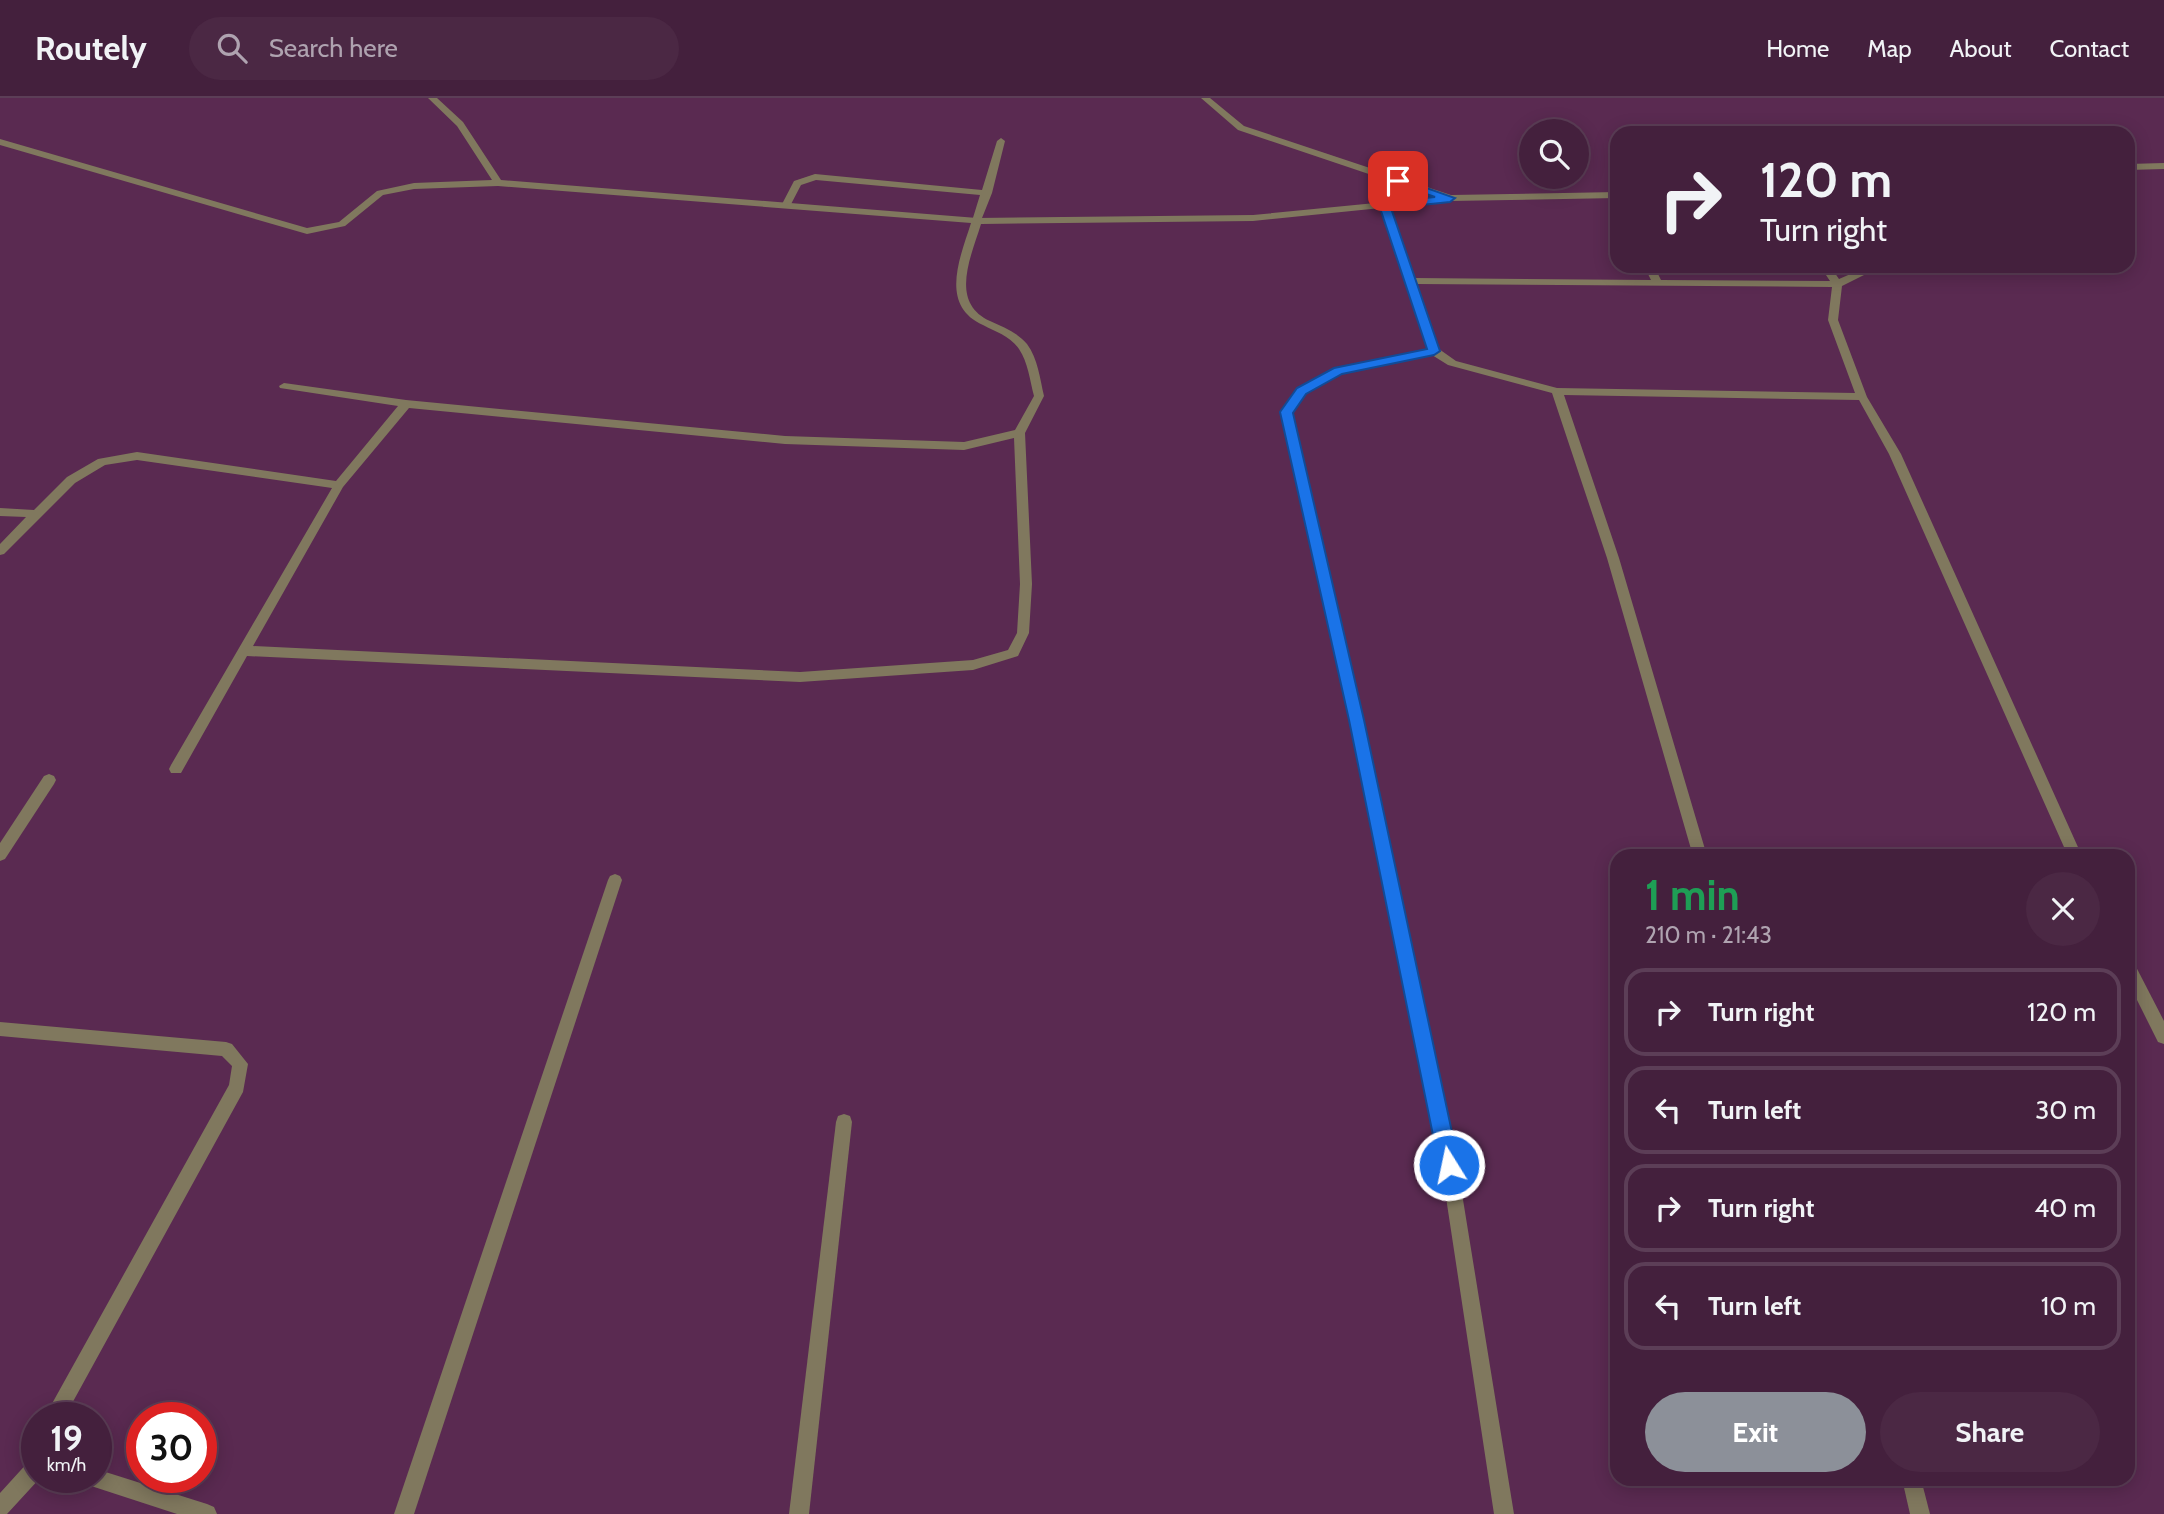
<!DOCTYPE html>
<meta charset="utf-8">
<style>
body{margin:0;font-family:Cabin,sans-serif;background:#4b2844;color:#f1f3f6;height:100vh;display:flex;flex-direction:column;font-size:26px;white-space:nowrap}
*{box-sizing:border-box;margin:0}
p{font-size:23px;color:#afa3b0}
.icon{flex:none;width:38px;height:38px;fill:none;stroke:currentColor;stroke-width:2;stroke-linecap:round;stroke-linejoin:round}
.map{position:relative;flex:1;overflow:hidden}
.sheet{position:absolute;left:1610px;top:751px;width:525px;height:637px;display:flex;flex-direction:column;background:#44203d;border-radius:21px;box-shadow:0 4px 18px #0003,0 0 0 2px #5c3e57}
.sheet>*{flex:none}
.banner{position:absolute;left:1610px;top:28px;width:525px;height:147px;border-radius:21px;box-shadow:0 4px 18px #0003,0 0 0 2px #5c3e57;background:#44203d;color:#f1f3f6;overflow:hidden}
.controls{position:absolute;left:1519px;top:21px;display:grid;gap:14px}
.controls a{display:grid;place-items:center;width:70px;height:70px;border-radius:50%;background:#44203d;box-shadow:0 4px 18px #0003,0 0 0 2px #5c3e57;font-size:35px}
.speed{position:absolute;left:21px;top:1304px;display:flex;gap:14px;font-size:35px;font-weight:700;text-align:center}
.speed>*{display:grid;place-content:center;width:91px;height:91px;border-radius:50%;background:#44203d;box-shadow:0 4px 18px #0003,0 0 0 2px #5c3e57;line-height:1}
.speed small{font-size:18px;font-weight:400}
.speed .limit{border:10px solid #d22;background:#fff;color:#111}
.pin{position:absolute;display:grid;place-items:center;width:60px;height:60px;color:#fff;margin:-30px;border-radius:14px;box-shadow:0 4px 10px #0006}
.me{position:absolute;width:77px;margin:-38px;rotate:350deg;stroke-linejoin:round;filter:drop-shadow(0 0 5px #0008)}
.turn{display:flex;align-items:center;gap:24px;height:147px;padding:0 35px;font-size:32px}
.turn .icon{width:91px;height:91px;stroke-width:2.5}
.turn b{display:block;font-size:49px;line-height:60px}
.round{display:grid;place-items:center;flex:none;width:74px;height:74px;border-radius:37px;background:#4b2844}
.summary{display:flex;align-items:center;justify-content:space-between;height:119px;padding:0 35px}
h1{font-size:42px;font-weight:700;line-height:52px;color:#1e9e55}
.cta{display:flex;gap:14px;margin-top:auto;padding:14px 35px}
.cta a{flex:1;height:80px;border-radius:42px;background:#8c9099;color:#fff;font-size:28px;font-weight:700;line-height:80px;text-align:center}
.cta a+a{background:#4b2844;color:#f1f3f6}
ul{padding:0;list-style:none}
li{display:flex;align-items:center;gap:21px;height:88px;margin:0 14px 10px;padding:0 21px;border:4px solid #5c3e57;border-radius:21px}
li div{flex:1}
li b{display:block;font-size:26px}
li em{font-style:normal}
header{display:flex;align-items:center;gap:42px;box-sizing:border-box;height:98px;padding:0 35px;background:#44203d;border-bottom:2px solid #5c3e57}
header strong{font-size:33px}
nav{display:flex;gap:38px;margin-inline-start:auto;font-size:24px}
.search{width:490px;height:63px;background:#4b2844;display:flex;align-items:center;gap:18px;box-sizing:border-box;padding:0 24px;border-radius:38px;color:#afa3b0;font-size:26px}
.map>svg:first-child{display:block}
</style>
<header>
<strong>Routely</strong>
<div class="search"><svg class="icon" aria-label="search" viewBox="0 0 24 24"><circle cx="10" cy="10" r="6"/><path d="M15 15l6 6"/></svg>Search here</div>
<nav><a>Home</a><a>Map</a><a>About</a><a>Contact</a></nav>
</header>
<div class="map">
<svg width="2164" height="1416" viewBox="0 0 2164 1416">
<rect width="100%" height="100%" fill="#5a2a51"/>
<g fill="none" stroke-linecap="round" stroke-linejoin="round">
<polygon fill="#80785e" fill-rule="evenodd" points="1001,40 1005,43 992,95 980,125 972,123 980,97 816,82 801,87 789,110 781,108 794,83 815,76 982,92 997,43"/>
<g fill="#80785e" fill-rule="evenodd">
<path d="M428,0H437L463,24L501,82L977,120L1253,117L1437,99L1238,32L1201,0H1210L1244,28L1451,97L1617,94V100L1450,103L1390,109L1414,180L1651,182L1644,168H1654L1661,182L1830,183L1820,168H1830L1839,181L1869,168H1882L1842,188L1838,222L1867,299L1901,356L2082,758H2068L1889,356L1859,302L1564,297L1619,460L1707,758H1693L1607,460L1552,295L1448,267L1432,257L1342,275L1306,295L1292,314L1363,622L1453,1040L1514,1416H1494L1437,1040L1349,622L1281,314L1298,291L1335,270L1428,251L1381,110L1253,123L981,126C971,159 949,204 990,223C1003,229 1017,234 1027,246C1038,261 1040,281 1044,298L1025,335L1032,486L1029,535L1018,558L973,572L800,584L247,558L181,675H171L169,671L171,667L332,390L137,362L105,367L75,385L4,456L0,457V446L26,419L0,418V410L34,412L67,379L98,361L137,354L336,383L398,308L280,290L279,288L284,285L406,302L785,338L964,344L1015,332L1034,298C1030,283 1028,264 1019,251C1010,238 996,234 983,227C939,207 960,160 971,125L498,88L414,91L383,97L345,128L307,136L0,47V41L307,130L339,124L377,93L414,85L492,82L457,28ZM1417,186L1832,189L1828,222L1855,295L1557,290L1456,263L1439,251ZM409,310L785,346L964,352L1014,340L1020,486L1017,535L1008,552L973,562L800,574L253,548L343,389Z"/>
<polygon points="2164,65 2164,71 2128,72 2128,66"/>
<polygon points="49,676 54,678 56,682 54,686 5,761 0,763 0,745 44,678"/>
<polygon points="615,776 620,778 622,782 414,1416 394,1416 608,782 610,778"/>
<polygon points="2128,861 2133,863 2164,923 2164,946 2158,944 2128,884"/>
<polygon points="0,924 226,944 232,946 248,966 243,994 64,1320 44,1320 229,987 232,968 222,958 0,938"/>
<polygon points="844,1016 850,1018 852,1024 809,1416 789,1416 836,1024 838,1018"/>
<polygon points="37,1360 37,1379 41,1379 7,1416 0,1416 0,1395 30,1362"/>
<polygon points="96,1371 207,1406 214,1409 217,1416 177,1416 85,1386 82,1379 96,1379"/>
<polygon points="1902,1381 1921,1381 1930,1416 1910,1416"/>
</g>
</g>
<polygon fill="#1a73e8" stroke="#114b97" stroke-width="2" points="1394,81 1401,81 1455,100 1450,104 1391,110 1440,253 1434,257 1342,276 1306,296 1293,315 1364,622 1459,1067 1456,1073 1449,1076 1442,1073 1439,1067 1349,622 1280,314 1297,290 1334,270 1427,251 1379,107 1385,104 1435,99 1394,85"/>
</svg>
<div class="controls">
<a><svg class="icon" aria-label="search" viewBox="0 0 24 24"><circle cx="10" cy="10" r="6"/><path d="M15 15l6 6"/></svg></a>
</div>
<div class="speed"><div>19<small>km/h</small></div><div class="limit">30</div></div>
<div class="pin" style="left:1398px;top:83px;background:#d93025"><svg class="icon" aria-label="arrive" viewBox="0 0 24 24"><path d="M6 21V4h12l-3 4 3 4H6"/></svg></div>
<svg class="me" style="left:1449px;top:1067px" viewBox="-20 -20 40 40"><circle r="17" fill="#1a73e8" stroke="#fff" stroke-width="3"/><path d="M0-11L8 9 0 5-8 9z" fill="#fff"/></svg>
<div class="banner">
<div class="turn"><svg class="icon" aria-label="right" viewBox="0 0 24 24"><path d="M7 20v-9h11M14 6l5 5-5 5"/></svg><div><b>120 m</b>Turn right</div></div>
</div>
<section class="sheet">
<div class="summary"><div><h1>1 min</h1><p>210 m · 21:43</p></div><a class="round"><svg class="icon" aria-label="close" viewBox="0 0 24 24"><path d="M6 6l12 12M18 6L6 18"/></svg></a></div>
<ul>
<li><svg class="icon" aria-label="right" viewBox="0 0 24 24"><path d="M7 20v-9h11M14 6l5 5-5 5"/></svg><div><b>Turn right</b></div><em>120 m</em></li>
<li><svg class="icon" aria-label="left" viewBox="0 0 24 24"><path d="M17 20v-9H6M10 6l-5 5 5 5"/></svg><div><b>Turn left</b></div><em>30 m</em></li>
<li><svg class="icon" aria-label="right" viewBox="0 0 24 24"><path d="M7 20v-9h11M14 6l5 5-5 5"/></svg><div><b>Turn right</b></div><em>40 m</em></li>
<li><svg class="icon" aria-label="left" viewBox="0 0 24 24"><path d="M17 20v-9H6M10 6l-5 5 5 5"/></svg><div><b>Turn left</b></div><em>10 m</em></li>
</ul>
<div class="cta"><a>Exit</a><a>Share</a></div>
</section>
</div>
